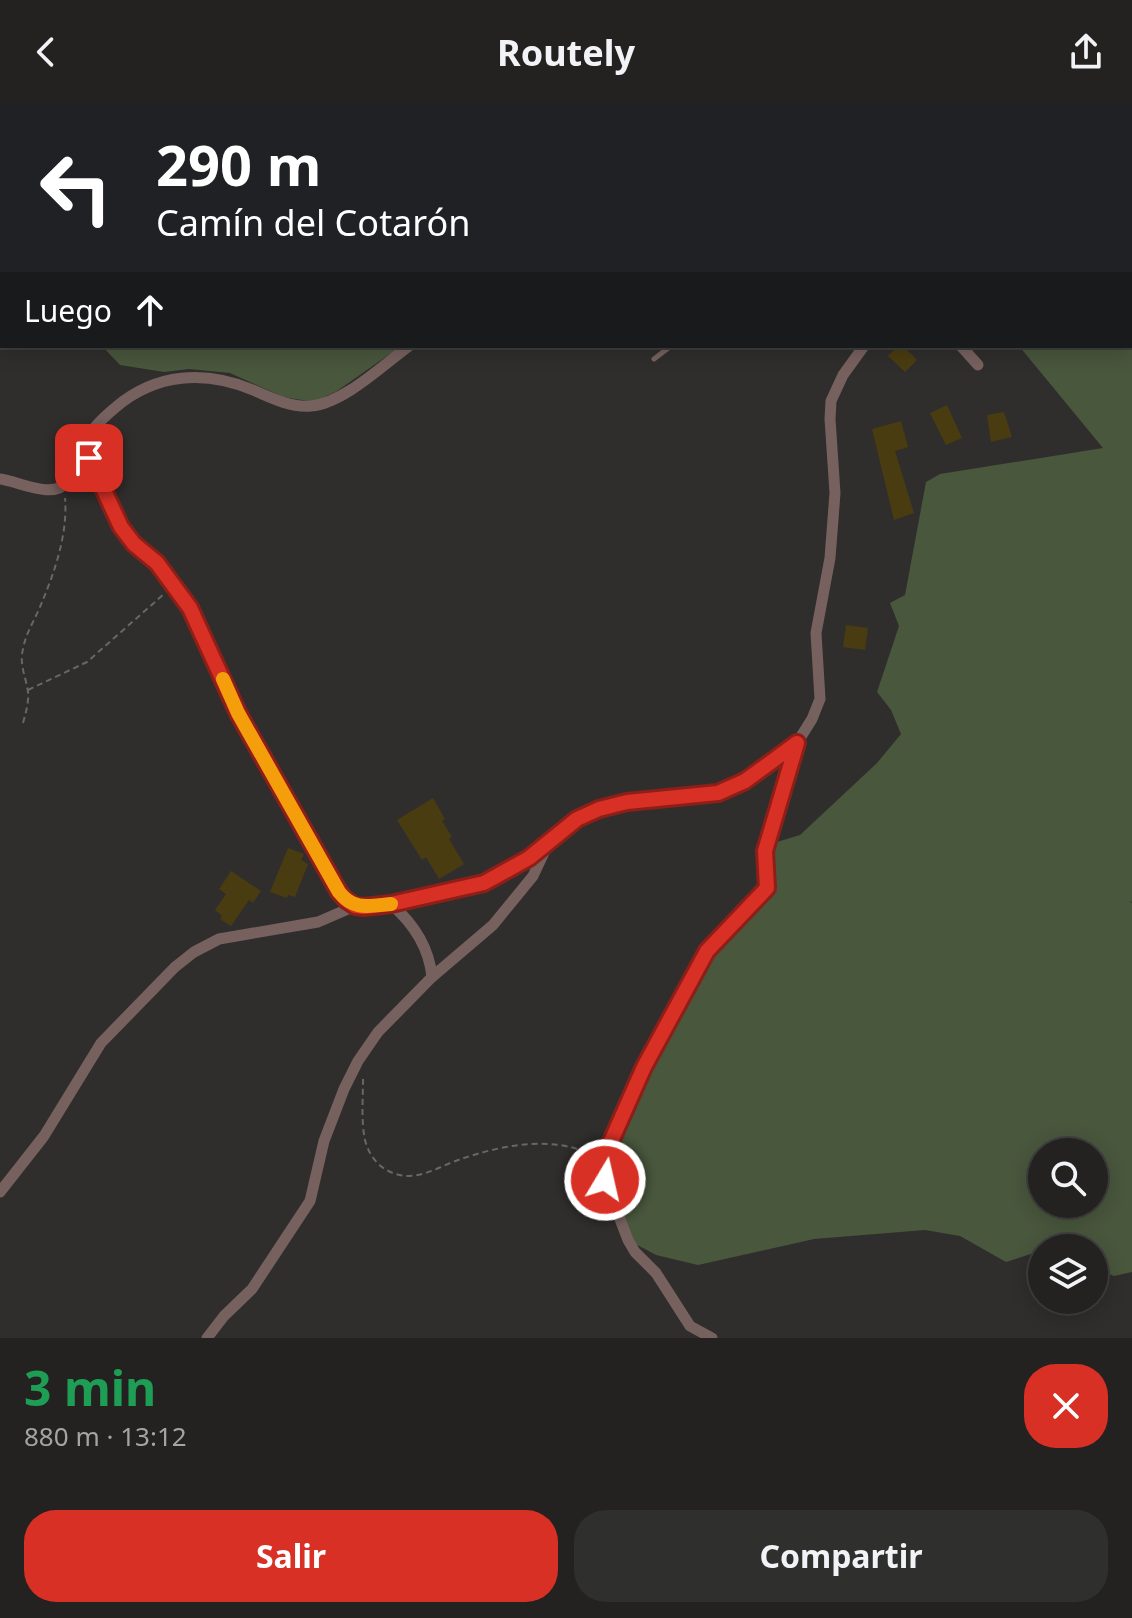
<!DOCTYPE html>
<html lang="es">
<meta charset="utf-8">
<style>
body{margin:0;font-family:"Noto Sans",sans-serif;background:#2f2f2e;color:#f1f3f6;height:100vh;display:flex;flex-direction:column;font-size:30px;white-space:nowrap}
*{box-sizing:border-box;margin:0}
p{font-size:26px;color:#a3a4a5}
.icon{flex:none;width:44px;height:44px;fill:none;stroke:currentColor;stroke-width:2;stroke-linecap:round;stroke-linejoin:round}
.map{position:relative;height:1234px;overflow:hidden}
.side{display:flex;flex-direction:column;background:#232221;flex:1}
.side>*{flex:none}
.guide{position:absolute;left:0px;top:0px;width:1132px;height:244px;box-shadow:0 4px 20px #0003,0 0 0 2px #403f3f;background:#202124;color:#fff;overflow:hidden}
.controls{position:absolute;left:1028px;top:1034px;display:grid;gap:16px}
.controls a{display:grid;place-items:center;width:80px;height:80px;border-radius:50%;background:#232221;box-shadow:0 4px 20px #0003,0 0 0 2px #403f3f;font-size:40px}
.pin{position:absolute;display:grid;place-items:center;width:68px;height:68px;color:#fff;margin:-34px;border-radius:16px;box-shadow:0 4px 12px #0006}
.me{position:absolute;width:88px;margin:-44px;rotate:9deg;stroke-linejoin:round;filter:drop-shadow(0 0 6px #0008)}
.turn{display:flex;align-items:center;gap:28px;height:168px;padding:0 24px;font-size:36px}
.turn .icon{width:104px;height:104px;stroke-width:2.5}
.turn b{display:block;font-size:56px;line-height:68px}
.then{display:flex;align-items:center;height:76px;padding:0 24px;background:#0003;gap:16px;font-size:30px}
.round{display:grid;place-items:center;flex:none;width:84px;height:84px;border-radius:32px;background:#2f2f2e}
.head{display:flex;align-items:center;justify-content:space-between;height:136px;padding:0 24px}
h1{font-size:48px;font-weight:700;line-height:60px;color:#1e9e55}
.button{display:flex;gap:16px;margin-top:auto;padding:16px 24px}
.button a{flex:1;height:92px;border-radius:32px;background:#d93025;color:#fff;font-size:32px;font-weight:700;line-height:92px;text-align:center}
.button a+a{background:#2f2f2e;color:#f1f3f6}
header{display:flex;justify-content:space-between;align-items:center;height:104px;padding:0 24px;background:#232221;font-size:36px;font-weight:700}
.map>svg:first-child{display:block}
</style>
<header><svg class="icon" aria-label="back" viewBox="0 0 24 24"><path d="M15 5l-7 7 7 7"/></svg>Routely<svg class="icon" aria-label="share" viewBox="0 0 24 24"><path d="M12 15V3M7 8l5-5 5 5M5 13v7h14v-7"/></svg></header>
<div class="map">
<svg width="1132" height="1234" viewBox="0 0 1132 1234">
<rect width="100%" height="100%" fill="#2f2e2c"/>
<g fill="#49573d" fill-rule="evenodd">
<polygon points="0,0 278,0 2,2 0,235"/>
<path d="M1108,0H1132V798L1129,797L1132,799V1168L1114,1172L1094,1164V1144H1042V1149L1037,1148L1006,1158L960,1132L925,1126L814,1135L698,1161L656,1151L628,1136L605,1076V1051L707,847L767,784H774L767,741L800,731L877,659L901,630L891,606L877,588L899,522L890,499L905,491L926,378L940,370L1103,344L1019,242H1130V2H1107ZM1042,1048H1094V1100H1042Z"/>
<polygon points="102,242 401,242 337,287 314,298 283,293 230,269 189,265 164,268 120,261"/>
</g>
<g fill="#4a3c11">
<polygon points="898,242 903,242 917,256 905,268 888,252"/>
<polygon points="947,301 962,334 946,341 930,309"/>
<polygon points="1004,308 1012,333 991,338 987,311"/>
<polygon points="901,317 908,343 895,347 914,409 894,416 872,325"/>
<polygon points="846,521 868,524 865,546 843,543"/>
<polygon points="433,694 445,715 442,717 452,733 449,735 464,760 439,775 426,753 422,756 397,716"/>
<polygon points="288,744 304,750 301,756 308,760 295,793 288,791 287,794 270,788"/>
<polygon points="231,767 261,787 253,799 249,796 231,822 220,815 222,812 215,806 226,790 219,785"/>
</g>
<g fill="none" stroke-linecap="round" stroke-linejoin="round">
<g stroke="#686765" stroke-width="2" stroke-dasharray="6 4" stroke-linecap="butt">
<polyline points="506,2 507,0"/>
<polyline points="28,586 87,558 164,490"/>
<path d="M23,619C26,608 29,598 28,588C26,573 19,561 23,545C26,528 36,514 42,498C55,467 68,429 65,394"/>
<path d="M363,975C363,995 361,1017 365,1036C370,1057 387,1072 409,1072C426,1072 445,1060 461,1055C502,1041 553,1031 592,1051"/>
</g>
<polyline stroke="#77615f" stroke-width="5" points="654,255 671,242"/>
<g stroke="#77615f" stroke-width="11">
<polyline points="648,2 650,0"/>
<polyline points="1096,2 1097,0"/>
<polyline points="961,242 978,261"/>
<polyline points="84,352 89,354 94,360 121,423 134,440 157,459 190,504 238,609 346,796 355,802 391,800 484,779 507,767 545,741"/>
<path d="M84,352C86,329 98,318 116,303C156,269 205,266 253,286C271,294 291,304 311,302C344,299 383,261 409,242"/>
<path d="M0,375C18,377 54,397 68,377C73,371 75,361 79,354L84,352"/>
<path d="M391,800C413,819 429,843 432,873"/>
<polyline points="0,1088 44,1032 101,939 175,863 194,848 219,835 318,818 355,802"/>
<polyline points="207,1234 224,1212 252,1185 310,1097 324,1037 344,985 358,957 378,928 432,873 493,821 533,772 549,738 577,715 599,705 627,698 718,689 745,677 797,639 812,615 820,595 816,529 830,454 835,389 830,315 831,297 843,271 864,242"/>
<polyline points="712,1234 690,1222 656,1169 635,1148 628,1136 605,1076 602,1064 605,1051 644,963 707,847 767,784 765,747 796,640"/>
</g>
</g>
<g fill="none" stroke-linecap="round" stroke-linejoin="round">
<defs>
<polyline id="route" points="89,354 121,423 134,440 157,459 190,504 238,609 339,788 346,796 355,802 364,803 391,800 484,779 529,754 577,715 599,705 627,698 718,689 745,677 797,639 765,747 767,784 707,847 644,963 605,1051 602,1064 605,1076"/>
</defs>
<use href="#route" stroke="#8d1f18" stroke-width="20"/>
<use href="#route" stroke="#d93025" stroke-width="14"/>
<path stroke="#f59e0b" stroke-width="14" d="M223,575L238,609L339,788C354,807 369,802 391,800"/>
</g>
</svg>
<div class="controls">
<a><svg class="icon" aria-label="search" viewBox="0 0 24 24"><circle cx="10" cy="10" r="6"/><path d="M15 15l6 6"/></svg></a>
<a><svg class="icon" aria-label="layers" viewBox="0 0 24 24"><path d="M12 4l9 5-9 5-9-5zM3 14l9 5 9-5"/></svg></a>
</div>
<div class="pin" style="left:89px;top:354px;background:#d93025"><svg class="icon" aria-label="arrive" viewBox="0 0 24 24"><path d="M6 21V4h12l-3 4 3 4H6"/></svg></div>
<svg class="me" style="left:605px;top:1076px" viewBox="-20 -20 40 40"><circle r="17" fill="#d93025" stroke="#fff" stroke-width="3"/><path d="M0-11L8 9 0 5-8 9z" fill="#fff"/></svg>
<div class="guide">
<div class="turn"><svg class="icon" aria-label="left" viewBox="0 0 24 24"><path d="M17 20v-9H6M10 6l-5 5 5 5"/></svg><div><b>290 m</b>Camín del Cotarón</div></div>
<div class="then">Luego<svg class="icon" aria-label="ahead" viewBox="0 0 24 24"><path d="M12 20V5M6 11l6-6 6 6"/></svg></div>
</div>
</div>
<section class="side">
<div class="head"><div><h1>3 min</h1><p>880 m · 13:12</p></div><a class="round" style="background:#d93025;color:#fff"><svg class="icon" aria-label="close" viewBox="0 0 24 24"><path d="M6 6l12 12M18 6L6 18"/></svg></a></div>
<div class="button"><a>Salir</a><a>Compartir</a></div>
</section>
